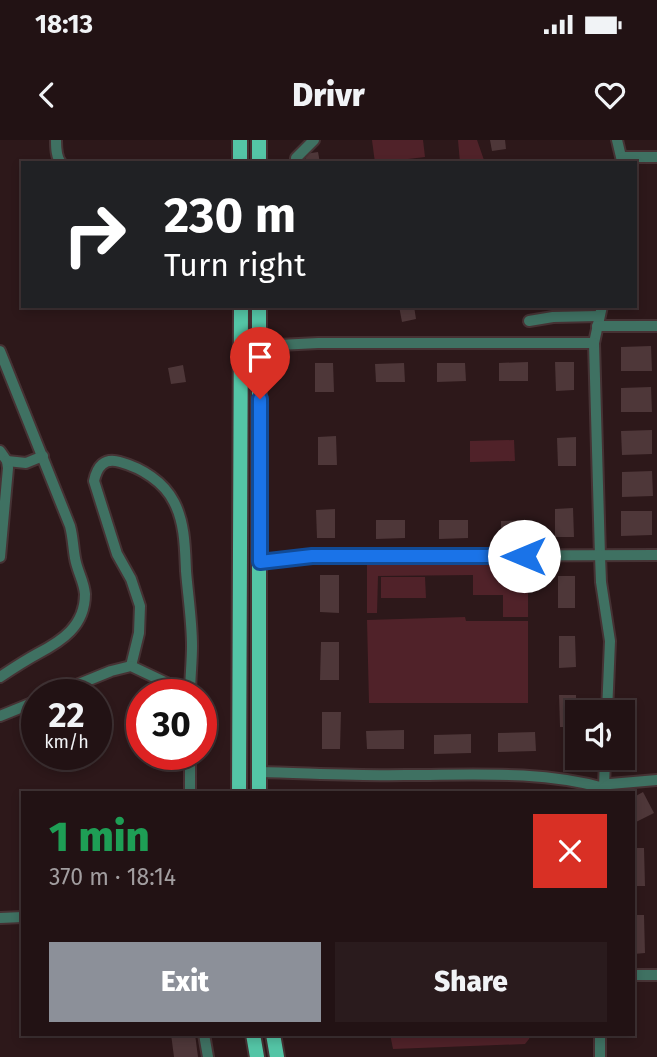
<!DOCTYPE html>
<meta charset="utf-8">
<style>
body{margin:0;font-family:"Fira Sans",sans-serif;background:#2a1b1d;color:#f1f3f6;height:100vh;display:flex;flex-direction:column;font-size:26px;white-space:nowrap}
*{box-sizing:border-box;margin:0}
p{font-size:23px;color:#a29ea0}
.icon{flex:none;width:38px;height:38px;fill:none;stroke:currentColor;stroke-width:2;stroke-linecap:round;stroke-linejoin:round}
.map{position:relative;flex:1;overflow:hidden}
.drawer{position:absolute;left:21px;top:651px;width:614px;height:245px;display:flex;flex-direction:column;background:#221214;border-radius:0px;box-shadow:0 4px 10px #0003,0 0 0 2px #3f3234}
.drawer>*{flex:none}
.hud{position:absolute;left:21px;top:21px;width:616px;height:147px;border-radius:0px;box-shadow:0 4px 10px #0003,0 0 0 2px #3f3234;background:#202124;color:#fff;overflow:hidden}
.tools{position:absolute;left:565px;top:560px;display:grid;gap:14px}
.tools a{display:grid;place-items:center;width:70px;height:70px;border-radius:0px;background:#221214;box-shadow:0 4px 10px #0003,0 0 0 2px #3f3234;font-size:35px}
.speed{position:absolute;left:21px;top:539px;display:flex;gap:14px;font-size:35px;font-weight:700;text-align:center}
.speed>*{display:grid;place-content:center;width:91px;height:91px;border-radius:50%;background:#221214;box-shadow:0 4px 10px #0003,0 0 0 2px #3f3234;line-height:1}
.speed small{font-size:18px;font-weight:400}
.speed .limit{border:10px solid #d22;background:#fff;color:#111}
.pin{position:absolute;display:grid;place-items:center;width:60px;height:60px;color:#fff;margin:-72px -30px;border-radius:50% 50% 50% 0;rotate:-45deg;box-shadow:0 0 7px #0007}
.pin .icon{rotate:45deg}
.me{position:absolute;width:77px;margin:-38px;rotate:270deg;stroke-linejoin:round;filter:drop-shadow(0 0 5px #0008)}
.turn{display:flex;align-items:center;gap:24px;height:147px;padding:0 28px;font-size:32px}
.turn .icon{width:91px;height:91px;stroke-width:2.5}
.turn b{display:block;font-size:49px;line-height:60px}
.round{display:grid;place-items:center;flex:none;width:74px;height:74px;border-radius:0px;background:#2a1b1d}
.summary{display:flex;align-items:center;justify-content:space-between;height:119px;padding:0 28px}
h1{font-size:42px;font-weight:800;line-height:52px;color:#1e9e55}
.button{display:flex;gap:14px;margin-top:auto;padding:14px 28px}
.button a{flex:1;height:80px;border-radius:0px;background:#8c9099;color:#fff;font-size:28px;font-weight:800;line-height:80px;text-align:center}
.button a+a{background:#2a1b1d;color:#f1f3f6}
.status{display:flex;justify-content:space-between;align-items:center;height:49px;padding:0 35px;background:#221214;direction:ltr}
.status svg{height:19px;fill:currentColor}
header{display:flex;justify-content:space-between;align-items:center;height:91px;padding:0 28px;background:#221214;font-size:32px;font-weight:800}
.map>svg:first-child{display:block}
</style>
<div class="status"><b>18:13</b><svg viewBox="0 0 49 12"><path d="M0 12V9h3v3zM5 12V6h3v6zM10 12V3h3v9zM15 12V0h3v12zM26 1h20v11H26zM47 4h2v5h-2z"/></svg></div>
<header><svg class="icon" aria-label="back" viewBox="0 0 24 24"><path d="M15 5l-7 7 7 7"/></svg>Drivr<svg class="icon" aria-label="heart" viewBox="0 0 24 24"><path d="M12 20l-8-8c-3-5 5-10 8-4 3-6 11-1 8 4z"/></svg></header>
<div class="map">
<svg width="657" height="917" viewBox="0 0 657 917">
<rect width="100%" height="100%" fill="#2d181a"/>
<g fill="#502229">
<polygon points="372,0 423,0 425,17 375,23"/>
<polygon points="458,0 477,0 485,23 460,23"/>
<polygon points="514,300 515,321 470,322 470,301"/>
<polygon points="367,425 528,425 528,477 503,477 503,455 473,455 473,435 378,436 377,473 367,473"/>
<polygon points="381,437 425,437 426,458 381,458"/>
<polygon points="465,477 466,481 528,481 528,563 369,563 367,480"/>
<polygon points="390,894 531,894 529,899 525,904 393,909"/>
</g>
<g fill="#4e3739">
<polygon points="490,0 505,0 506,9 492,11"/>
<polygon points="318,12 320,23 306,23 305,14"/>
<polygon points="399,166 414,166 416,179 402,182"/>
<polygon points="651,206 652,231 621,231 621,207"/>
<polygon points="528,222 528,241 499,241 499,223"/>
<polygon points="555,222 574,222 574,250 556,251"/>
<polygon points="315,223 333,223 334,252 315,252"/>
<polygon points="404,223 405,242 376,242 375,224"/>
<polygon points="437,223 465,223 466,241 437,242"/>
<polygon points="183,225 186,242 171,244 168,228"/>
<polygon points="651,247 652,272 621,272 621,248"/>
<polygon points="652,290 652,314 622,315 621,291"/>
<polygon points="336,296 337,325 318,325 318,297"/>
<polygon points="576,297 576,326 558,326 557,298"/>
<polygon points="652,331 653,356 622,357 622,332"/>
<polygon points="573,368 574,397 555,397 555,369"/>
<polygon points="335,369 335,398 317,398 316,370"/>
<polygon points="621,371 652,371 652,395 621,396"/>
<polygon points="376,380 405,380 405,398 376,399"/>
<polygon points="439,380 468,380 468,398 439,399"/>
<polygon points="530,380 530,399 501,400 501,381"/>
<polygon points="320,435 339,435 339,473 320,472"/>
<rect x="558" y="436" width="17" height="32"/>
<polygon points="559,496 575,496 576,527 559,528"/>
<polygon points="321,502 339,502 339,540 320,540"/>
<polygon points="559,555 576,555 576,587 560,587"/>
<polygon points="322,572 341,572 340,609 322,609"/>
<polygon points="404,590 404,609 367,609 366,591"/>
<polygon points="535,592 536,611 498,612 498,593"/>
<polygon points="471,594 471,613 434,614 434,595"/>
<polygon points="643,652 654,673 634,683 634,657"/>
<polygon points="634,708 644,708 645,746 634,746"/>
<polygon points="634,775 644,775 645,813 634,814"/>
<polygon points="171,894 195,894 198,917 174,917"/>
</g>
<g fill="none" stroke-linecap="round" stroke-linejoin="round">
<defs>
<g id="minor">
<path d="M56,0C56,7 56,17 61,23"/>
<polyline points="617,0 622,21"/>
<polyline points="623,17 657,17"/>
<polyline points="296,23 296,18 314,0"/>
<polyline points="602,166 594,203 600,416 601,442 610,501 607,572"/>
<polyline points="529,181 553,177 599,176"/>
<polyline points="597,186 657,186"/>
<polyline points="259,206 318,203 594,203"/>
<path d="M0,211L70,386C73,397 73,407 75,418C77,431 84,441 85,454C85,486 62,501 37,514C24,521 12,529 0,537"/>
<polyline points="0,311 7,321 8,328 0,417"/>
<polyline points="7,321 26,323 43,316"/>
<polyline points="260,422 312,416 657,415"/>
<path d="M131,526L139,493L140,466L131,439L117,414L94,341C97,327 104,317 120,322C142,328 164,342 174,362C185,383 185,408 186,431C188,456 192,481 192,506C192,522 190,539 190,555"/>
<polyline points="52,555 111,531 131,526 190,554"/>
<polyline points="0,576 37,561"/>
<polyline points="190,614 190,653"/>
<path d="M259,632C308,633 357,636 405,635C471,635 540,630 604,648L605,618"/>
<polyline points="602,653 604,648 610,644 657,640"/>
<polyline points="0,778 23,777"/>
<polyline points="634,835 657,835"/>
<polyline points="204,894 208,917"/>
<polyline points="600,894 600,917"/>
</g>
<g id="major">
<polyline points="240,0 240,23"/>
<polyline points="259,0 259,23"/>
<polyline points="239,653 241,166"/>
<polyline points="259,653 259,166"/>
<polyline points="253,894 257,917"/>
<polyline points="273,894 277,917"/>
</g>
</defs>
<use href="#minor" stroke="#463234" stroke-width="14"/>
<use href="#major" stroke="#463234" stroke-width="18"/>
<use href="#minor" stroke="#3f7162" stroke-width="10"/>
<use href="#major" stroke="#54c5a6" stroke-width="14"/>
</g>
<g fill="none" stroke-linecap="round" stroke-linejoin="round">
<defs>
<polyline id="route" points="260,259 260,422 312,416 524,416"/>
</defs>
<use href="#route" stroke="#114b97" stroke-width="18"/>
<use href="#route" stroke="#1a73e8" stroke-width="12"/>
</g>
</svg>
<div class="tools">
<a><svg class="icon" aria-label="sound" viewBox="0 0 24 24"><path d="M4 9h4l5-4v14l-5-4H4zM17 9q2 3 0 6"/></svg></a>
</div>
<div class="speed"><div>22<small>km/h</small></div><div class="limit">30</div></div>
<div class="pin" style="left:260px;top:259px;background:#d93025"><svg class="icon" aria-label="arrive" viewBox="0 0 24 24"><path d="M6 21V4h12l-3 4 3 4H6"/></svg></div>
<svg class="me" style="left:524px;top:416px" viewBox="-20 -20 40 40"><circle r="19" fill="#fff"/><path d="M0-13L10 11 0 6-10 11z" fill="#1a73e8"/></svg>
<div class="hud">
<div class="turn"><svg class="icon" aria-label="right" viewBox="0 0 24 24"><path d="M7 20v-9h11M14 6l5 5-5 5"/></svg><div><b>230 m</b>Turn right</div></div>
</div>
<section class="drawer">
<div class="summary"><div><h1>1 min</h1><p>370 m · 18:14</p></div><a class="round" style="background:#d93025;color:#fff"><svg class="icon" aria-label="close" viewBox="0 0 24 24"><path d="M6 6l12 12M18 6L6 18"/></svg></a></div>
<div class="button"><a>Exit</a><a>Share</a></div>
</section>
</div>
